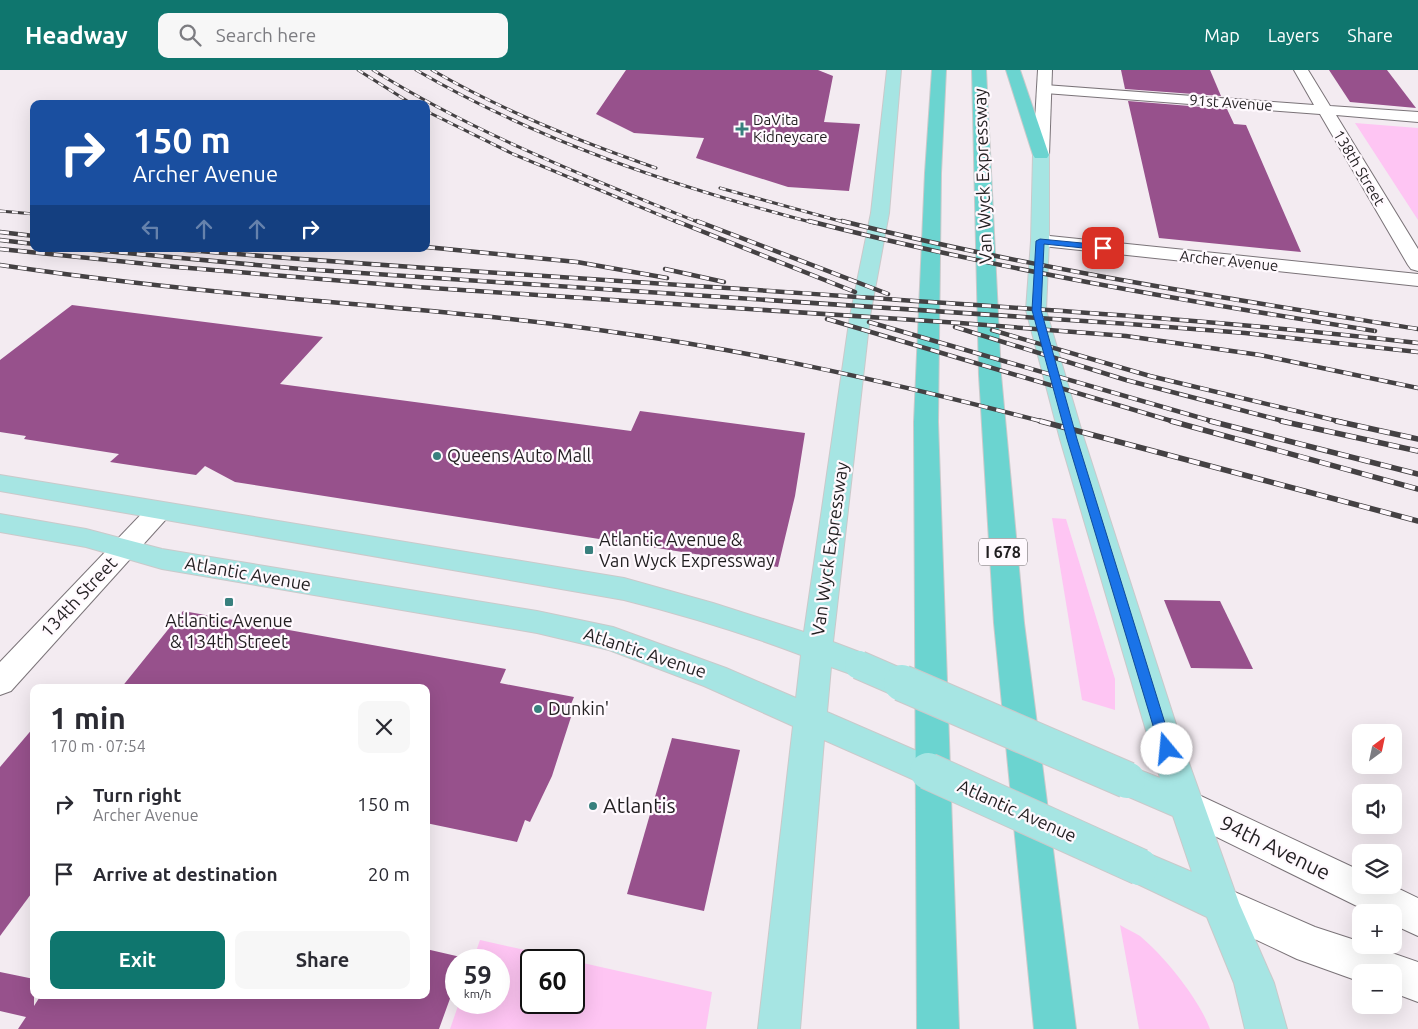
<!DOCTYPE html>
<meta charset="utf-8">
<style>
body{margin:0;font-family:Ubuntu,sans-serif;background:#f7f7f7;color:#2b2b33;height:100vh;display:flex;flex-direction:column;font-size:19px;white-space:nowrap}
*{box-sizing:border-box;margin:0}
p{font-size:16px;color:#7c7c81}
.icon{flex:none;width:28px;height:28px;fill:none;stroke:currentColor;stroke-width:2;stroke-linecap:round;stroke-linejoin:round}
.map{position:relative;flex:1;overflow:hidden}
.drawer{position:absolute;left:30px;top:614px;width:400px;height:315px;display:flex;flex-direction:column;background:#fff;border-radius:10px;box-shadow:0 5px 20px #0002}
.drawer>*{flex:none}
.hud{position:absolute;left:30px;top:30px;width:400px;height:152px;border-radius:10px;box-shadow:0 5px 20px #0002;background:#1a4fa0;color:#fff;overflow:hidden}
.needle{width:32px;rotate:33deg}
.tools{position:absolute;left:1352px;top:654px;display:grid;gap:10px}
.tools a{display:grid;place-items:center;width:50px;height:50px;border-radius:10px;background:#fff;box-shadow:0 5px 20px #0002;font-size:25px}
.speed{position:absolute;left:445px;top:879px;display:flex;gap:10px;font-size:25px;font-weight:700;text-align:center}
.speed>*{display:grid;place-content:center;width:65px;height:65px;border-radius:50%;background:#fff;box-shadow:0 5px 20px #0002;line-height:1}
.speed small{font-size:12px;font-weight:400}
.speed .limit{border:2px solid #111;border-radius:8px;background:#fff;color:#111}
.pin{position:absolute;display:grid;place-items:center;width:42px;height:42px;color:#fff;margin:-21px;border-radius:10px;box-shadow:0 2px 8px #0006}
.me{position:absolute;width:55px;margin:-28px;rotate:343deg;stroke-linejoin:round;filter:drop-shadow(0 0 4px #0008)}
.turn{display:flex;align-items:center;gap:18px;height:105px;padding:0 20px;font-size:22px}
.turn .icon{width:65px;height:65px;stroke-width:2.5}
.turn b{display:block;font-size:35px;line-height:42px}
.lanes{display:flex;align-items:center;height:48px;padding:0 20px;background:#0003;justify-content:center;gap:25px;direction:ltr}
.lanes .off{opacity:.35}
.round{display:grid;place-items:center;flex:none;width:52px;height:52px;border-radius:10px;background:#f7f7f7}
.headline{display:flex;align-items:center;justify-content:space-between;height:85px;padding:0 20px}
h1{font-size:30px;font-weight:700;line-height:38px}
.action{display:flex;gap:10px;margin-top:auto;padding:10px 20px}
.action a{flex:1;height:58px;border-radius:10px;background:#0f766e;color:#fff;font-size:20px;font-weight:700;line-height:58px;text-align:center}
.action a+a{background:#f7f7f7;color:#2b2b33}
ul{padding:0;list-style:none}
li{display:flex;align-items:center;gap:15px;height:70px;padding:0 20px}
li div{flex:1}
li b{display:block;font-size:19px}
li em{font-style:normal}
header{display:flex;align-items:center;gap:30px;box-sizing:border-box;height:70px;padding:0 25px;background:#0f766e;color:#fff}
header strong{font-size:24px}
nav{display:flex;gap:28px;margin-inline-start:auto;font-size:18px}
.search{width:350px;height:45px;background:#f7f7f7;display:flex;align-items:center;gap:12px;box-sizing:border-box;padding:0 18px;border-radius:10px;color:#7c7c81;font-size:19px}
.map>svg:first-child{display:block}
</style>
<header>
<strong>Headway</strong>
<div class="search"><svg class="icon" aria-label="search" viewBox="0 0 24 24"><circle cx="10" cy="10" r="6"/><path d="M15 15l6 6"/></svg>Search here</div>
<nav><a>Map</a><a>Layers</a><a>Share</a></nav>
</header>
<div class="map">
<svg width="1418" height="959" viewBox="0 0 1418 959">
<rect width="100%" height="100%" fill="#f3ebf1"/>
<g fill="#fec5f3">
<polygon points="1355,53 1418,58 1418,150"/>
<polygon points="1052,448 1066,449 1115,609 1115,640 1082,630"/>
<path d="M1120,855C1126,859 1134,862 1140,866C1165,887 1199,929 1210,959H1139Z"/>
<polygon points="480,870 570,890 531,890 531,932 574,932 574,891 712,922 706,959 450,959 459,933 499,932 499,890 473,890"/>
</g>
<g fill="#97518c">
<polygon points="626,0 818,0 833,6 824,52 860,54 849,121 788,117 696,88 704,68 634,63 596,44"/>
<polygon points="1121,0 1210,0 1221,26 1125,19"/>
<polygon points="1329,0 1387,0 1416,38 1350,32"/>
<polygon points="1128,31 1227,39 1234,54 1246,55 1301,182 1159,168"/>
<polygon points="72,235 323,267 280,314 631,361 640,341 805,363 795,426 778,497 235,412 205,396 196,405 110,392 119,384 24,369 26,366 0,362 0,290"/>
<polygon points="1164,530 1220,531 1253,599 1191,598"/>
<polygon points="183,541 506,599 500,613 574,627 566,646 571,647 552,706 530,752 525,750 517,772 426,753 426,618 121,618"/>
<polygon points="34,657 34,820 0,866 0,697"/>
<polygon points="672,668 740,680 704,841 627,824"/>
<polygon points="426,879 465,888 464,890 456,890 456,912 439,959 18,959 26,947 0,941 0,902 34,909 34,936 41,925 426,925"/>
</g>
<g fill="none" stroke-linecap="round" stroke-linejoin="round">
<defs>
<g id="street">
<polygon points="1294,0 1308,0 1330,36 1418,42 1418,52 1336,45 1418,179 1418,201 1411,199 1408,195 1320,44 1045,23 1040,22 1038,19 1040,16 1045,15 1314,35"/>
<polygon points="159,432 168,435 172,441 168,447 11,621 0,625 0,592 150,435"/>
<polygon points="1221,816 1315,857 1361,872 1361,875 1369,875 1418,892 1418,932 1394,923 1394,902 1361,902 1361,912 1297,889 1208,847 1202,834 1208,821"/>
</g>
<g id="secondary">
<polygon points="1038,0 1052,0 1049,85 1047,88 1035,88 1033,85"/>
<polygon points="1040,165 1418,204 1418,216 1033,175 1031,171 1033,167"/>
<polygon points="1186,719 1361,801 1361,815 1391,815 1418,828 1418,866 1394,855 1394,842 1369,842 1174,746 1169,735 1174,724"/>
</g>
<g id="primary">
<path d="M887,0H901L889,143L870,246L833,572L870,586L874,595L870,604L859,607L831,597L827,642L940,691L945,701L940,711L928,716L824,670L800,959H758L793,656L704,616L609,580L537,563L162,499L86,477L0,462V444L86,459L162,479L537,541L613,557L726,598L796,628L801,585C743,563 684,545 624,530L0,421V405L624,508L713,533L804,562L850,246L871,143Z"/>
<polygon points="1041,80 1047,82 1049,85 1049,171 1046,240 1084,369 1184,679 1239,833 1274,913 1287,959 1245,959 1234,913 1207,847 1127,809 1122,797 1127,785 1140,780 1192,802 1173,746 1115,721 1110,710 1115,699 1127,695 1160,708 1060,369 1026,240 1031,171 1033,85 1035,82"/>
</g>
<g id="highway">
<polygon points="932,0 946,0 941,103 938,352 959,959 917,959 914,352 925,103"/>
<polygon points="972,0 986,0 1001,305 1024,553 1076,959 1034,959 994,553 979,305"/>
<polygon points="1006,0 1020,0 1049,85 1047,88 1035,88 1033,85"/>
</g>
</defs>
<use href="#street" stroke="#7a7378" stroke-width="2"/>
<use href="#secondary" stroke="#7a7378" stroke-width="2"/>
<use href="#primary" stroke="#cac9ca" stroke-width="2"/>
<use href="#highway" stroke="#cac9ca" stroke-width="2"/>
<use href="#street" fill="#fff" fill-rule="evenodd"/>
<use href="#secondary" fill="#fff" fill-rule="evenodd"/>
<use href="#primary" fill="#a6e5e3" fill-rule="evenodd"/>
<use href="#highway" fill="#6bd4d0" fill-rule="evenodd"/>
<defs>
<g id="rail-far2">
<polyline points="358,0 412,34"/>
<path d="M373,0C476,64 589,108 700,153"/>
<path d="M416,0C540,72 676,117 814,153"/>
<path d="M432,0C503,41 579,71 656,98"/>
<polyline points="426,41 513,84 679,153"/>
<polyline points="720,118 847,153"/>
<polyline points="0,141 34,144"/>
</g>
<g id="rail-far1">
<polyline points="676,151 855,222"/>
<polyline points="697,151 888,224"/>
<path d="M809,151C996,199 1185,231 1375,261"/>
<path d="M842,151C1032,199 1225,228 1418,259"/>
<polyline points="0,162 34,166"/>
<polyline points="0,170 34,174"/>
<polyline points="426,177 577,192 667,208"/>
<polyline points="0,179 177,197 417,217 960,253 1126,266 1260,285 1418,318"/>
<polyline points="83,179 301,199 1129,254 1245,263 1418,282"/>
<path d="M174,179C426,200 679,214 931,232C1094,243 1256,254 1418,273"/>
<path d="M0,195C88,208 176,218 264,226C380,237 497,245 613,262C759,282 902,315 1044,352"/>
<polyline points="665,199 724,212"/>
<polyline points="827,249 1175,352"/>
<polyline points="869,252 1215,352"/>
<polyline points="955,257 1126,310 1287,352"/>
<polyline points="992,260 1150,306 1342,352"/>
</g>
<g id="rail">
<polyline points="1040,351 1418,451"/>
<polyline points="1171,351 1418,419"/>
<polyline points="1210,351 1418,404"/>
<polyline points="1281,351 1418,381"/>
<polyline points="1336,351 1418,369"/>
</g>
</defs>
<use href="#rail-far2" stroke="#444143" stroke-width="3"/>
<use href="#rail-far1" stroke="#444143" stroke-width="4.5"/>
<use href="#rail" stroke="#444143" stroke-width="5.5"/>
<use href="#rail-far2" stroke="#fff9fe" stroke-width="2" stroke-dasharray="6" stroke-linecap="butt"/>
<use href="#rail-far1" stroke="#fff9fe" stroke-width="3" stroke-dasharray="9" stroke-linecap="butt"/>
<use href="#rail" stroke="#fff9fe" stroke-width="4" stroke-dasharray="11" stroke-linecap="butt"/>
<defs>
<polyline id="primary-bridge-far1" points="859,595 905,615"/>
<g id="primary-bridge">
<polyline points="902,613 1127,710"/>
<polyline points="928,701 1140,797"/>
</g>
</defs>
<use href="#primary-bridge-far1" stroke="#cac9ca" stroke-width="30" stroke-linecap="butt"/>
<use href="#primary-bridge" stroke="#cac9ca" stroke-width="38" stroke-linecap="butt"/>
<use href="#primary-bridge-far1" stroke="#a6e5e3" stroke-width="28"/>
<use href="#primary-bridge" stroke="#a6e5e3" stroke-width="36"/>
</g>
<polygon fill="#1a73e8" stroke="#114b97" points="1040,169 1103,175 1107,178 1103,180 1044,174 1041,240 1077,369 1173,679 1171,683 1167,685 1162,683 1160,679 1067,369 1032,240 1036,171"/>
<g fill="#38807e" stroke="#fff9fe" stroke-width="2">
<path d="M739.5 51.5h5v5h5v5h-5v5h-5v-5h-5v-5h5z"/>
<circle cx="437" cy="386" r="5"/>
<rect x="584" y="475" width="10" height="10" rx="2.5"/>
<rect x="224" y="527" width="10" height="10" rx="2.5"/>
<circle cx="538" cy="639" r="5"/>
<circle cx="593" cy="736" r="5"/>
</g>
<g text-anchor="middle" stroke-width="4.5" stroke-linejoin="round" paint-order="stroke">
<g font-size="15" fill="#221f21" stroke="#fff9fe">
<text transform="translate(1231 33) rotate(4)" y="5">91st Avenue</text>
<text transform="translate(1359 98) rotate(59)" y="5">138th Street</text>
<text transform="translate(1229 191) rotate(6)" y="5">Archer Avenue</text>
</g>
<g font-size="15" fill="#221f21" stroke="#fff9fe" text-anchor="start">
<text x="753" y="55">DaVita<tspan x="753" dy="17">Kidneycare</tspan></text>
</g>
<rect fill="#fff9fe" stroke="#646063" stroke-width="1" x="979" y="468.5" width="48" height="27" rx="4"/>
<g font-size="16" font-weight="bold" fill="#221f21">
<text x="1003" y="488">I 678</text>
</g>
<g font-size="18" fill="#221f21" stroke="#fff9fe">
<text transform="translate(983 106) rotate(-92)" y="6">Van Wyck Expressway</text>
<text transform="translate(830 479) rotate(-82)" y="6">Van Wyck Expressway</text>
<text transform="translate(248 504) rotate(10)" y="6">Atlantic Avenue</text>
<text transform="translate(79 527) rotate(-47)" y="6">134th Street</text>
<text transform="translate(645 583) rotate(18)" y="6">Atlantic Avenue</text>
<text transform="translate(1017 741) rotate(24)" y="6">Atlantic Avenue</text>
</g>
<g font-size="18" fill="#221f21" stroke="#fff9fe" text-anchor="start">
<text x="447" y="392">Queens Auto Mall</text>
<text x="599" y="476">Atlantic Avenue &amp;<tspan x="599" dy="21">Van Wyck Expressway</tspan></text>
<text x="229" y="557" text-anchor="middle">Atlantic Avenue<tspan x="229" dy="21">&amp; 134th Street</tspan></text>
<text x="548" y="645">Dunkin'</text>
</g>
<g font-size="21" fill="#221f21" stroke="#fff9fe" text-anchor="start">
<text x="603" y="743">Atlantis</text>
</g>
<g font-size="21" fill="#221f21" stroke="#fff9fe">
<text transform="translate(1275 778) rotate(26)" y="7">94th Avenue</text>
</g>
</g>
</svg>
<div class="tools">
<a><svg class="needle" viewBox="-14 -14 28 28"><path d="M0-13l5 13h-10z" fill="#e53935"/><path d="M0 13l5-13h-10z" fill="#7c7c81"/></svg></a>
<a><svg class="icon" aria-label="sound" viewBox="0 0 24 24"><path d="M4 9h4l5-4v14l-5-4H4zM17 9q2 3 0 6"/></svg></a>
<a><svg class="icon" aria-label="layers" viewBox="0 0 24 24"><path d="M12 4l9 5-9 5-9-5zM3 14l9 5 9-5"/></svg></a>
<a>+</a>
<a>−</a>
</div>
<div class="speed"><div>59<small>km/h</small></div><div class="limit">60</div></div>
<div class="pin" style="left:1103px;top:178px;background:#d93025"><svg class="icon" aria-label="arrive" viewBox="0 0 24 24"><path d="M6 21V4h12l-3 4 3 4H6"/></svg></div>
<svg class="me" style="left:1167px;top:679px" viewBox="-20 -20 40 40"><circle r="19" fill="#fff"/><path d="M0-13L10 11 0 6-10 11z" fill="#1a73e8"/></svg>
<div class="hud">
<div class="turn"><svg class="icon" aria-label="right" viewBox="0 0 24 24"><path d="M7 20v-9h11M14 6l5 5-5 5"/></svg><div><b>150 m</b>Archer Avenue</div></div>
<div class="lanes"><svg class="icon off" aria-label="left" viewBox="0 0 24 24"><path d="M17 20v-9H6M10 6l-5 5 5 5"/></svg><svg class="icon off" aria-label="ahead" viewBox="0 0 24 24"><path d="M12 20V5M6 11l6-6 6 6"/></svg><svg class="icon off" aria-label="ahead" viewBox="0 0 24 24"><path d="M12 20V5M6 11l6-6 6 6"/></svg><svg class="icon" aria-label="right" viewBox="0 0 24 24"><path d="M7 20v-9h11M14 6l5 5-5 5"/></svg></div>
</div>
<section class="drawer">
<div class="headline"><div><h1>1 min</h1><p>170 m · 07:54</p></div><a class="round"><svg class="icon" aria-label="close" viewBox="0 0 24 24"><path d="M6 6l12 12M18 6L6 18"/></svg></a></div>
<ul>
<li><svg class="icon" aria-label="right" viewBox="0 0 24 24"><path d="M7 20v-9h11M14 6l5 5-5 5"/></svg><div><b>Turn right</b><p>Archer Avenue</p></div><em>150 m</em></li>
<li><svg class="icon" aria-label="arrive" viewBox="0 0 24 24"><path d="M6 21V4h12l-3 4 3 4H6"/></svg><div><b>Arrive at destination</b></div><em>20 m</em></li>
</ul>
<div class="action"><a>Exit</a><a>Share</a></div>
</section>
</div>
